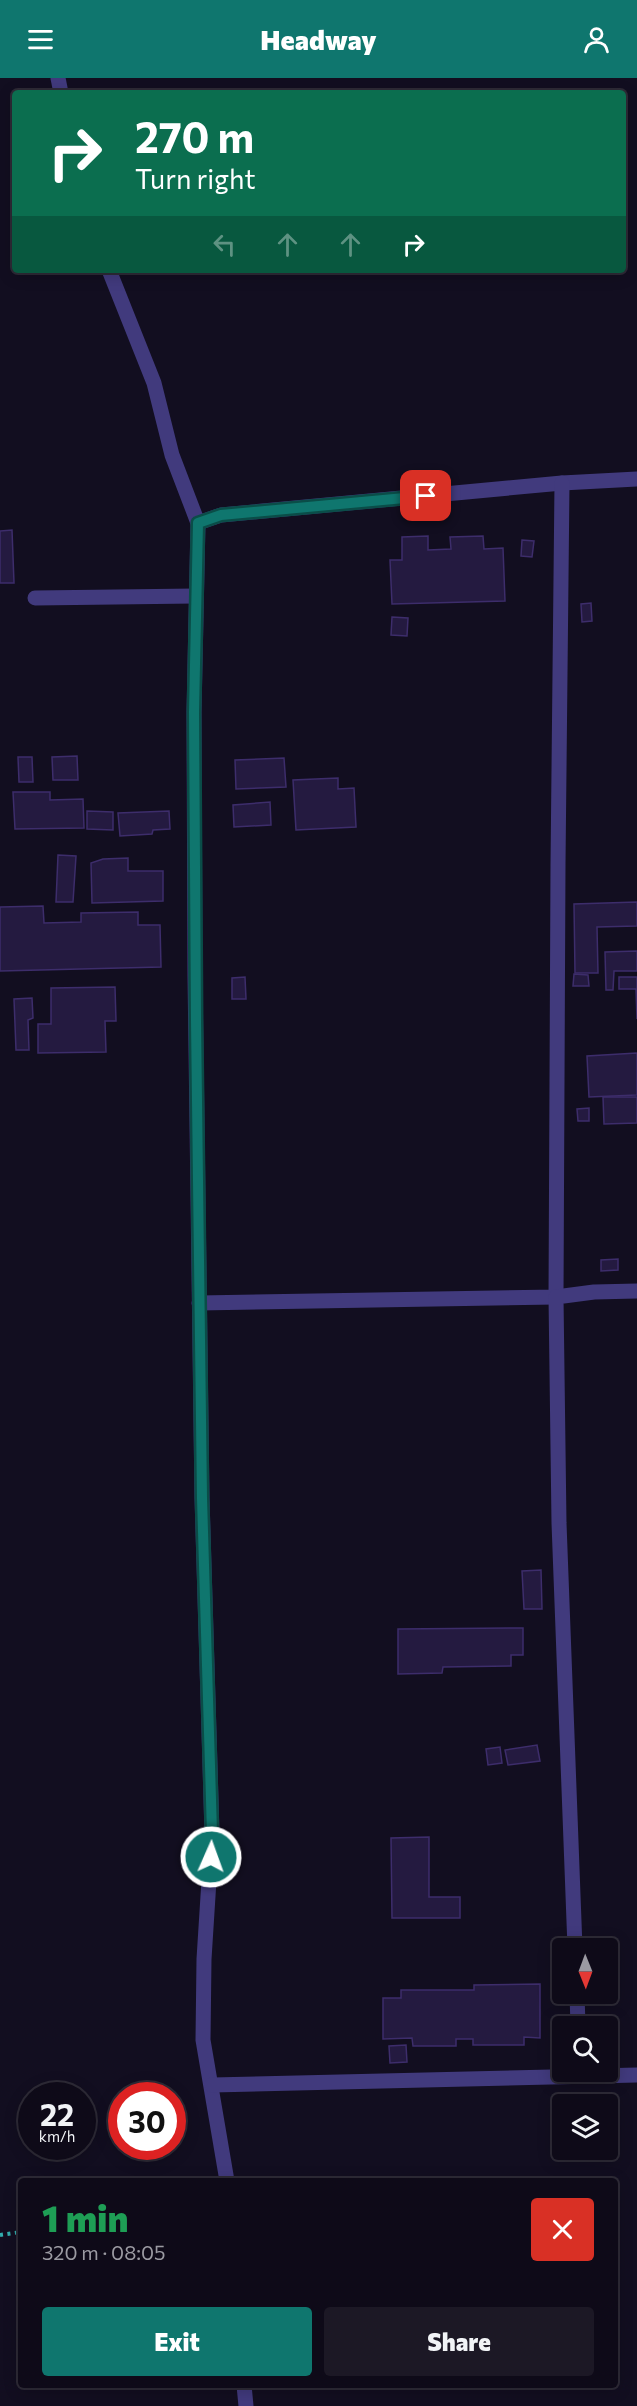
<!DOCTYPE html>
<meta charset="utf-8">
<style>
body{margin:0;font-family:Commissioner,sans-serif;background:#1c1825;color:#f1f3f6;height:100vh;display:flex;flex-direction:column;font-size:22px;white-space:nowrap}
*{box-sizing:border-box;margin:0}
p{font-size:20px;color:#9b9aa2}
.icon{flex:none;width:33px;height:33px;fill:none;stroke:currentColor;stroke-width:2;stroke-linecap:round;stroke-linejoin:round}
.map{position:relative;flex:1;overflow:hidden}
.drawer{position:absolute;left:18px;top:2100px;width:600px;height:210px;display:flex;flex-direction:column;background:#0e0a18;border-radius:6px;box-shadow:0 3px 15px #0003,0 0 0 2px #2e2b37}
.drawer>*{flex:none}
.guide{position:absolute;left:12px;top:12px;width:614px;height:183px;border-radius:6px;box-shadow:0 3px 15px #0003,0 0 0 2px #2e2b37;background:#0b6e4f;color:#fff;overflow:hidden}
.needle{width:39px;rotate:179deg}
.fabs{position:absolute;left:552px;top:1860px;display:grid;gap:12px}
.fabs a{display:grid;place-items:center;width:66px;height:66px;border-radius:6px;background:#0e0a18;box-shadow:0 3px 15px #0003,0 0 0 2px #2e2b37;font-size:30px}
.speed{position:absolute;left:18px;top:2004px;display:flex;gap:12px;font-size:30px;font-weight:700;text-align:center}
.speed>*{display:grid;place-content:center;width:78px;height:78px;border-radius:50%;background:#0e0a18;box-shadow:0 3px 15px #0003,0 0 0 2px #2e2b37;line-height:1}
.speed small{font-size:15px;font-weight:400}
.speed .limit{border:9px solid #d22;background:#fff;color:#111}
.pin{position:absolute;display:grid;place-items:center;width:51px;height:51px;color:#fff;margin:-26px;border-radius:12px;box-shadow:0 3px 9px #0006}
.me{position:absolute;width:66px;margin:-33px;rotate:2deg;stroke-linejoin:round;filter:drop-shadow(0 0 4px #0008)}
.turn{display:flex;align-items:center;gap:21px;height:126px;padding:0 24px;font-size:27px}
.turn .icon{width:78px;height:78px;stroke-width:2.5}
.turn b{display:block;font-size:42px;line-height:51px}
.lanes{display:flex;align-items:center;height:57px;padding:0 24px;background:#0003;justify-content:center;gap:30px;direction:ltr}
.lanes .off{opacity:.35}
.round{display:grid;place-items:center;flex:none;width:63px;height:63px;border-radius:6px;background:#1c1825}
.headline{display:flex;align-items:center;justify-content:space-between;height:102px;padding:0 24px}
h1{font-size:36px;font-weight:800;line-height:45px;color:#1e9e55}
.cta{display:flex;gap:12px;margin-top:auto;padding:12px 24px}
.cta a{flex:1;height:69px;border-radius:6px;background:#0f766e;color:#fff;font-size:24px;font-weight:800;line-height:69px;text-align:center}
.cta a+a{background:#1c1825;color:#f1f3f6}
header{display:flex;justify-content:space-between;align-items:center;height:78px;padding:0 24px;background:#0f766e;color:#fff;font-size:27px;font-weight:800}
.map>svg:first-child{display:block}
</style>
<header><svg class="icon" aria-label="menu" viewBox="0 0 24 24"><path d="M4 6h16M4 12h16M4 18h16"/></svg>Headway<svg class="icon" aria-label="person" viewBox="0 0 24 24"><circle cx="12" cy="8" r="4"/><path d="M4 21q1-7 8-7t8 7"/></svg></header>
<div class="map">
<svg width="637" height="2328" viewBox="0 0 637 2328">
<rect width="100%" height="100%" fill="#120e20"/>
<g fill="#241a40" stroke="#3d2d6b" stroke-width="1.5">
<polygon points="12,452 14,505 0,505 0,453"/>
<polygon points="428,458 428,472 451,471 450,459 483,458 484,471 503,470 505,523 392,526 390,482 402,482 402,459"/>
<polygon points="522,462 534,463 532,479 521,478"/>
<polygon points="591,525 592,543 582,544 581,526"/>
<polygon points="392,539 408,540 407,558 391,557"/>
<polygon points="77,678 78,702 53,702 52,679"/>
<polygon points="18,679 32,679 33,704 19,704"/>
<polygon points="284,680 286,709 236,711 235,682"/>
<polygon points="338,700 338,711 354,710 356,749 296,752 293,702"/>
<polygon points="13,714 50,714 50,722 83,721 84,750 15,751"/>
<polygon points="270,724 271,747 234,749 233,727"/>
<polygon points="87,733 113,734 113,752 87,751"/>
<polygon points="169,733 170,751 153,752 152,756 120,758 118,735"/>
<polygon points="58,777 76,778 73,824 56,824"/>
<polygon points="128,780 128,793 163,793 163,823 92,825 91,785 103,781"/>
<polygon points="637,824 637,848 597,849 598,895 575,895 574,826"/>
<polygon points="43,828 44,845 81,844 81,835 138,834 138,847 160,847 161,889 0,893 0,829"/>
<polygon points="637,873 637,893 614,893 613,912 606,912 605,874"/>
<polygon points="574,896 588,897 589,908 573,908"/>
<polygon points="245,899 246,921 232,921 232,900"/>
<polygon points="619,899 637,899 637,941 636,911 619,911"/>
<polygon points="115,909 116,943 105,943 106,974 38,975 38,946 51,946 51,910"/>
<polygon points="32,920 33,940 28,942 29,972 16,972 14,921"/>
<polygon points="637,975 637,1017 589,1019 587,978"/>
<polygon points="603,1019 637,1019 637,1045 604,1046"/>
<polygon points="589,1030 589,1043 578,1043 577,1031"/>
<polygon points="618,1181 618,1192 601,1193 601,1182"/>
<polygon points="541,1492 542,1531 524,1531 522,1493"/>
<polygon points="523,1550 523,1577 511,1577 511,1588 443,1589 442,1595 398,1596 398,1551"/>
<polygon points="537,1667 540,1683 508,1687 505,1672"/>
<polygon points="500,1669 502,1685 488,1687 486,1671"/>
<polygon points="429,1759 429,1819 460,1819 460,1840 392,1840 391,1760"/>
<polygon points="540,1906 540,1960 524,1959 524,1967 473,1967 473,1961 456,1961 456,1968 413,1968 412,1960 383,1961 383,1920 401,1920 401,1912 474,1912 474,1907"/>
<polygon points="406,1967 407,1984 390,1985 389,1968"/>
</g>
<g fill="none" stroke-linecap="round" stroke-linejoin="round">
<polyline stroke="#32adad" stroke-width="4" stroke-dasharray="3 4.5" stroke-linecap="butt" points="0,2157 21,2154"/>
<g stroke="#413a7d" stroke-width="15">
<polyline points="58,0 61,15"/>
<polyline points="109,192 154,305 172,377 198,445 194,634 195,897 202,1420 212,1755 204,1881 203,1962 227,2103"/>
<polyline points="198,445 221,437 562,405 637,401"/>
<polyline points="35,520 195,518"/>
<polyline points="199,1225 556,1219 558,787 562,405"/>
<polyline points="575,1870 559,1445 556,1219 594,1214 637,1213"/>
<polyline points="577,1916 578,1948"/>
<polyline points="212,2007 637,1997"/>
<polyline points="244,2307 246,2328"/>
</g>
</g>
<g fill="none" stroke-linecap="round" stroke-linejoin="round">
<defs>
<polyline id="route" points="211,1779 212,1755 202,1420 196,943 194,634 198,445 221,437 426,418"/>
</defs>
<use href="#route" stroke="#0a4d48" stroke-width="15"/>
<use href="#route" stroke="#0f766e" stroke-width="10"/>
</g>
</svg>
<div class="fabs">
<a><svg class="needle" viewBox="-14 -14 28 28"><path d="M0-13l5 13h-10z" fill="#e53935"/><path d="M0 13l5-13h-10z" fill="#9b9aa2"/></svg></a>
<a><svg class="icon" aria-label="search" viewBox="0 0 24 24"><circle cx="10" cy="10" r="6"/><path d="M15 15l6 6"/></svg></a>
<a><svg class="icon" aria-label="layers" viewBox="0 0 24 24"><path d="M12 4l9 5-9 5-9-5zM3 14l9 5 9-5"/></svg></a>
</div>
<div class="speed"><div>22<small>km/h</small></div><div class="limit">30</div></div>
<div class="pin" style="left:426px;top:418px;background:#d93025"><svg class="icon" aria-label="arrive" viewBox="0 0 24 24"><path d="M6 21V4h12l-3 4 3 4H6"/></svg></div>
<svg class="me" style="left:211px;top:1779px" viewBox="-20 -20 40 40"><circle r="17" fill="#0f766e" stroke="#fff" stroke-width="3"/><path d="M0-11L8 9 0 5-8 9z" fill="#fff"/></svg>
<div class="guide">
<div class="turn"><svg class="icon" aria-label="right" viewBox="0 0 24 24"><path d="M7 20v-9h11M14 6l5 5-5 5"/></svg><div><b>270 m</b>Turn right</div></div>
<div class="lanes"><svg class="icon off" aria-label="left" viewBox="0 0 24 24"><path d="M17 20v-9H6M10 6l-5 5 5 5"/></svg><svg class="icon off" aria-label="ahead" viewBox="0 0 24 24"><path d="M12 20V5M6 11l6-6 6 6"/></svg><svg class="icon off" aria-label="ahead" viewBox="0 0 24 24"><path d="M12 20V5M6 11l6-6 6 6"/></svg><svg class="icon" aria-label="right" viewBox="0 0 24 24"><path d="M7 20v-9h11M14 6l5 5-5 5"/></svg></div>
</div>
<section class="drawer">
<div class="headline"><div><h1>1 min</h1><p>320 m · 08:05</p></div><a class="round" style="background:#d93025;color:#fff"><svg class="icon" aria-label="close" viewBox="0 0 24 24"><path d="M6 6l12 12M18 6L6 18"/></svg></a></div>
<div class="cta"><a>Exit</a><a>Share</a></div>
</section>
</div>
